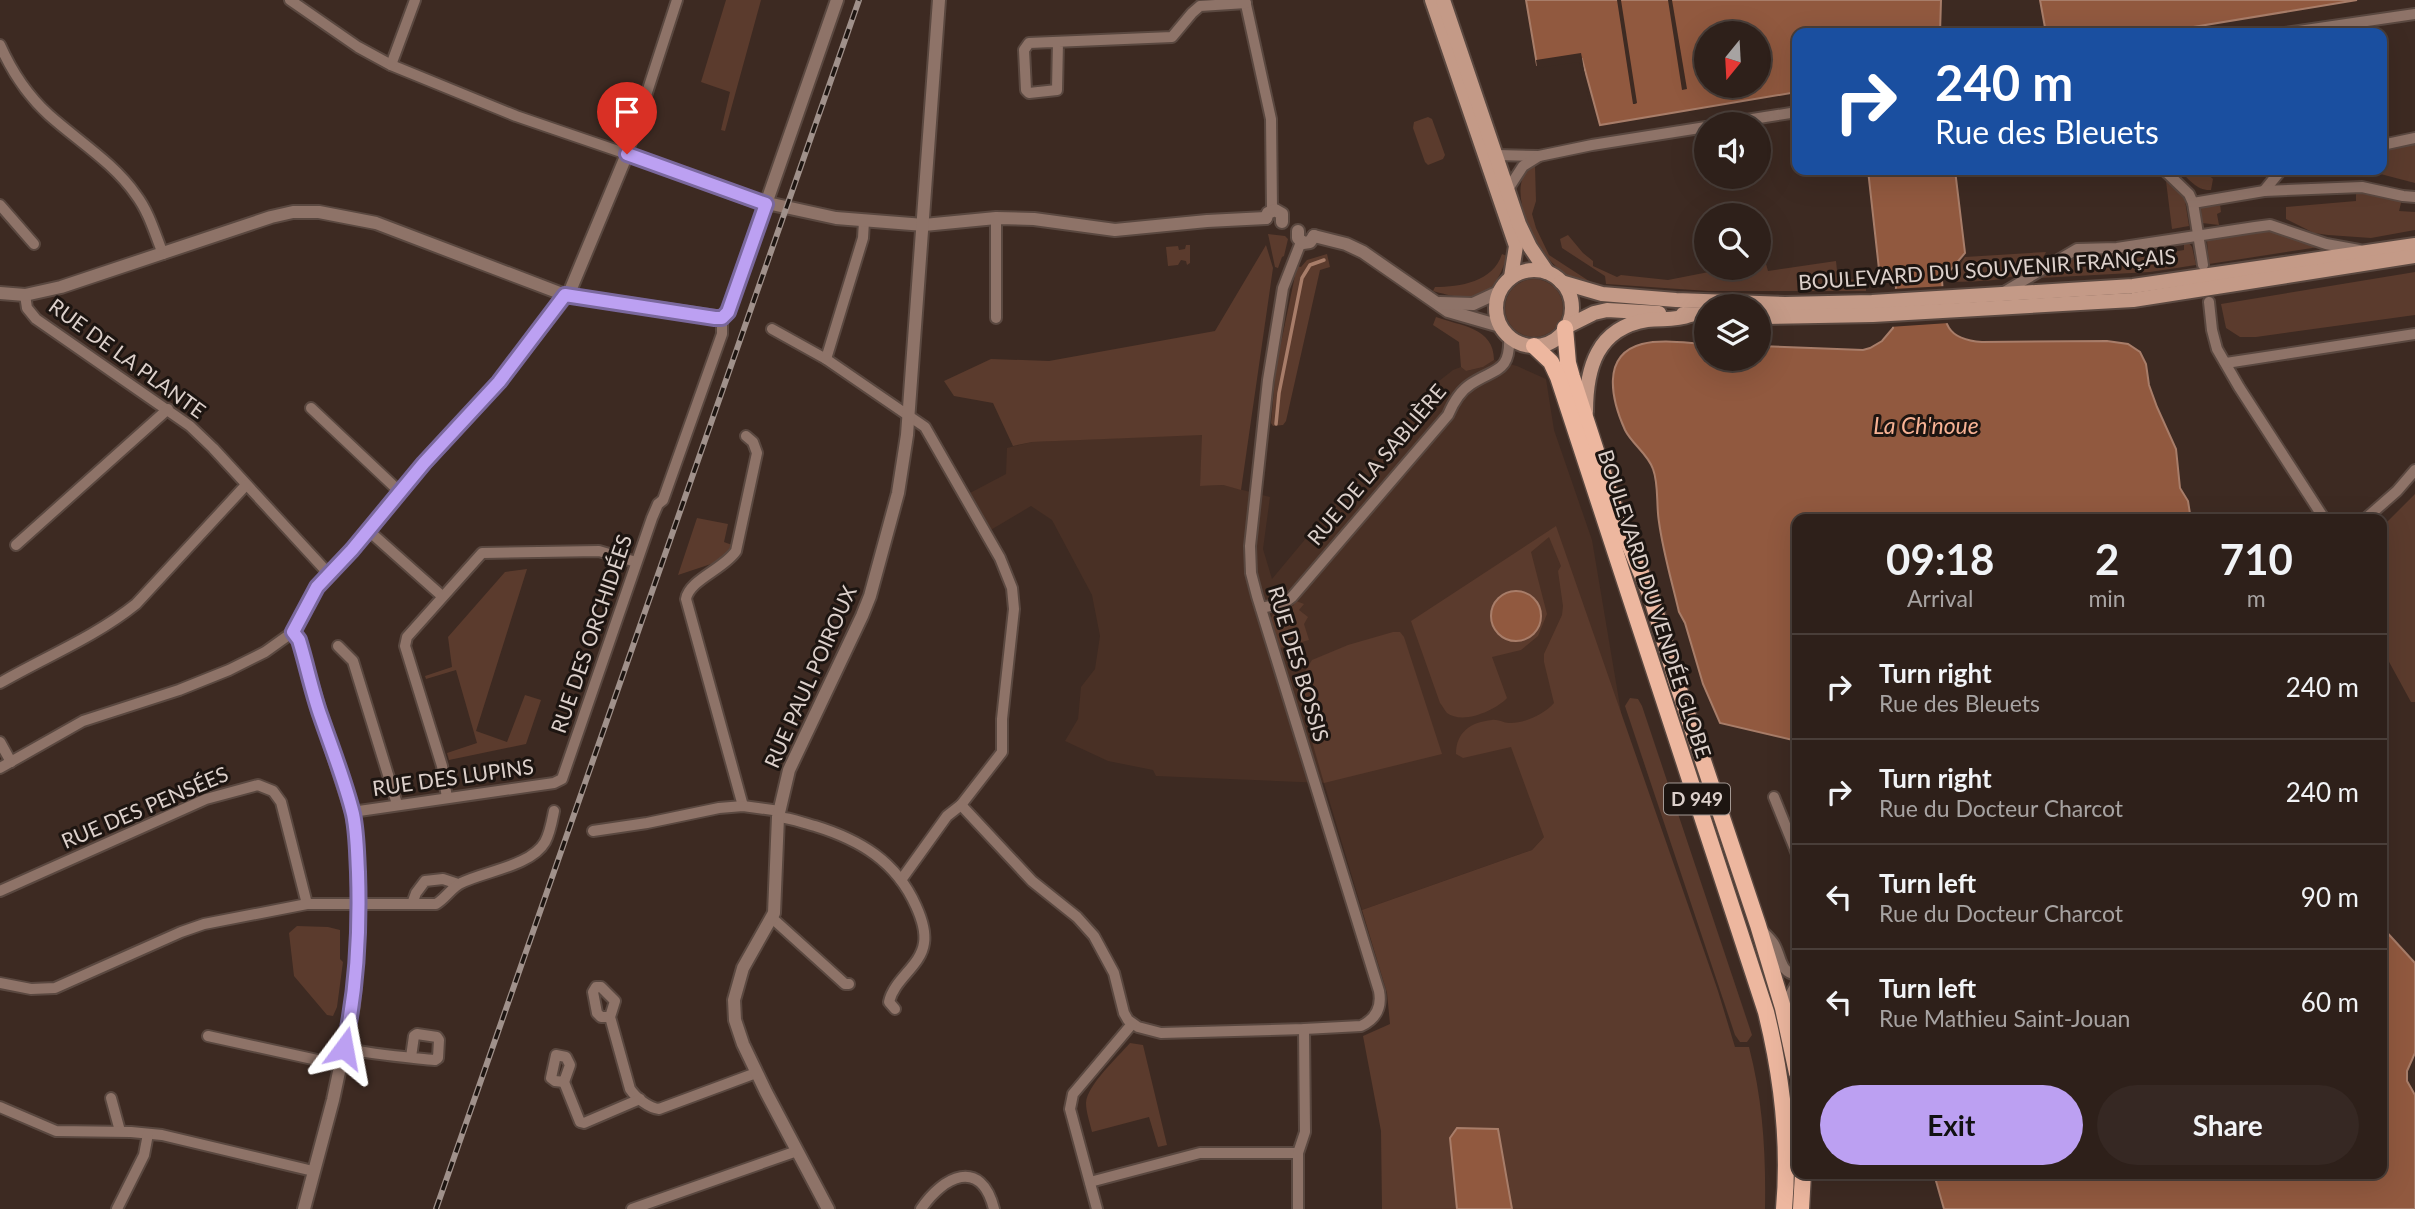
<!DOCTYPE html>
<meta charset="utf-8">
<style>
body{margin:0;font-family:Lato,sans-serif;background:#362823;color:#f1f3f6;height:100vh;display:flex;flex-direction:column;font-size:26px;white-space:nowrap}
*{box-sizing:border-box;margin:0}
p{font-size:23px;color:#a7a3a2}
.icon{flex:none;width:38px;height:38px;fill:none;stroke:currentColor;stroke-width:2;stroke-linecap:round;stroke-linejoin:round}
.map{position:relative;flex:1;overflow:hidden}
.drawer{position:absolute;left:1792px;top:514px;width:595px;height:665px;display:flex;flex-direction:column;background:#2e201a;border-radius:14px;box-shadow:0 7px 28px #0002,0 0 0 2px #493e39}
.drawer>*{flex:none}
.guide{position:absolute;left:1792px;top:28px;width:595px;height:147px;border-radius:14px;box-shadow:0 7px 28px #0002,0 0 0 2px #493e39;background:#1a4fa0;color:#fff;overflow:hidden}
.needle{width:46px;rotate:198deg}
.controls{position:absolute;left:1694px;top:21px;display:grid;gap:14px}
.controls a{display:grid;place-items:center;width:77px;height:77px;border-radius:50%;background:#2e201a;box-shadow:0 7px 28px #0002,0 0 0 2px #493e39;font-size:35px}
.pin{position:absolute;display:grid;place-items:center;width:60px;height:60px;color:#fff;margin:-72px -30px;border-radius:50% 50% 50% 0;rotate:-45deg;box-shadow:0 0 7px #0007}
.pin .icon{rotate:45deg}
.me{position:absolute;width:77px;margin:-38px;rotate:13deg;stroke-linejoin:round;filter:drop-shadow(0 0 5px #0008)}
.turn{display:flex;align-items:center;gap:24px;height:147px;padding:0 28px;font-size:32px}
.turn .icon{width:91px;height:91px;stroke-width:2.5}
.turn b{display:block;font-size:49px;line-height:60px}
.eta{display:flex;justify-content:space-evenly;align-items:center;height:119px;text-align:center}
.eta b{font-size:42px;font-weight:700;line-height:49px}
.primary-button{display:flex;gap:14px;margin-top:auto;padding:14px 28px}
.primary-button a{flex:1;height:80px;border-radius:42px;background:#bca0f2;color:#111;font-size:28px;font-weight:700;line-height:80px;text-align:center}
.primary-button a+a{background:#362823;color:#f1f3f6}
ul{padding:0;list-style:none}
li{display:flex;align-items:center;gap:21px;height:105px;padding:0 28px;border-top:2px solid #493e39}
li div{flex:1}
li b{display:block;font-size:26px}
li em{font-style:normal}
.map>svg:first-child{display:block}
</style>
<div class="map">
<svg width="2415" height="1209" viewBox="0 0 2415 1209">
<rect width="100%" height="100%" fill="#3d2a22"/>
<polygon fill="#493025" points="1494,360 1517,366 1546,379 1554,430 1592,540 1622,718 1544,837 1532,850 1362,910 1324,783 1156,776 1153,770 1108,761 1065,741 1078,719 1081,687 1095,669 1100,636 1092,595 1052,520 1031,506 989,531 970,493 1006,474 1007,448 1032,442 1203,434 1200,486 1223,485 1270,497 1263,549 1272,579 1434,385 1453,370 1461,367 1466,371 1483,367"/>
<g fill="#5b3b2d">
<polygon points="726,0 761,0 725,131 721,130 730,92 701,82"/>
<polygon points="1428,117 1432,119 1445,155 1443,159 1428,165 1425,162 1413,128 1414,122"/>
<polygon points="2415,142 2415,183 2365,170 2382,170 2382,149 2395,149"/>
<path d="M1535,166L1536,201L1532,214L1536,228L1549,255L1589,281L1588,283C1578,280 1568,276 1559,269C1539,254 1512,203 1523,177C1525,172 1530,169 1535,166Z"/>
<path d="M2179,170H2203L2213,179L2211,190C2197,191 2189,179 2179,170Z"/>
<polygon points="2169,180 2184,194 2189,226 2172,229 2166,181"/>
<polygon points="2356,192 2402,199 2399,211 2415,212 2415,230 2371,238 2328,235 2314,233 2286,219 2286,207 2356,201"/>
<polygon points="2220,204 2221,212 2217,214 2219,225 2202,223 2201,208"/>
<polygon points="2263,230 2274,231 2319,247 2209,264 2207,241 2214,240 2218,237"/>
<polygon points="1268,234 1285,236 1288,239 1284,256 1282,257 1278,268 1275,267"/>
<polygon points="1568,235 1583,253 1593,261 1593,266 1617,277 1621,275 1668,280 1724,269 1759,268 1759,265 1766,264 1768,271 1836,261 1838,280 1866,279 1866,291 1708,291 1606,284 1605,276 1562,248 1560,239"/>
<polygon points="2184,242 2189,243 2192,247 2196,265 2150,272 2040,278 2078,254 2118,252 2119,261 2184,250"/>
<polygon points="1186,245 1190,245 1190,263 1187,265 1186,261 1181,260 1178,265 1168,266 1166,247 1178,246 1179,250 1185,249"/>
<polygon points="1266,245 1273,268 1241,490 1223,485 1200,486 1202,435 1032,442 1013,446 993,403 954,396 944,381 991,359 1049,361 1215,331"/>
<path d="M2046,252C2032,284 1977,281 1948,282L1965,257Z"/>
<polygon points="1327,254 1330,267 1320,270 1286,421 1283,425 1273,426 1271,423 1276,367 1297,266 1301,267 1307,260"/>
<path d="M1502,254L1507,256C1493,301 1475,303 1433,291L1435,287C1460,287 1493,282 1502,254Z"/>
<polygon points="2415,272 2415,315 2256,337 2240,337 2226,328 2221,304"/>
<circle cx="1534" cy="308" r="29"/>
<path d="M1436,317C1460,326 1494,327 1494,360L1483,367L1466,371L1461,367L1459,342L1433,325Z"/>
<polygon points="2415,494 2415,702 2411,702 2382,649 2382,527"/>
<polygon points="697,518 728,524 724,542 732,545 720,561 678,575"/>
<path d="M1556,526L1718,991L1735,1047H1749C1763,1101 1766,1154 1765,1209H1512L1498,1129L1457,1128L1450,1138L1457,1209H1382L1381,1131L1363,1036L1390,1024L1387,993L1362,910L1532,850L1544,837L1511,747L1463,758L1456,754C1456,732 1471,722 1492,720C1498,719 1503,723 1509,723C1523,724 1545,714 1554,703L1544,662V654L1562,615L1563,606L1558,571L1561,566L1549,537L1531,552L1547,614L1538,636L1521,650L1492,657L1507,698C1496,710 1463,725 1447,713C1444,710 1443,706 1440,703L1411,621Z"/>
<polygon points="527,569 476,731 507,742 525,695 541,700 526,744 449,760 447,753 477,743 456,670 426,679 425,676 452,667 448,637 505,572"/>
<polygon points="1296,601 1304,604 1299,610 1308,617 1304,624 1309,640 1280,648 1270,619 1275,612 1293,606"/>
<polygon points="1393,632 1400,632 1404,637 1442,754 1324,783 1296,686 1312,660 1348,645"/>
<polygon points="1630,698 1638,699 1642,706 1752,1035 1747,1042 1740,1042 1735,1035 1625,706"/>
<polygon points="297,926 328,927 340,930 340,959 343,962 337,1007 333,1016 327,1015 294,976 289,933"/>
<path d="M1130,1043L1143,1045L1167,1145L1158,1147L1149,1117L1092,1132C1090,1123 1086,1112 1086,1103C1087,1085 1118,1057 1130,1043Z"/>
</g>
<g fill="#91593f" stroke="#a87d69" stroke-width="2" fill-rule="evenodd">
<path d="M1526,0H1941L1940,33H1797V92L1600,125L1582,59L1537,65ZM1706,33H1759V86H1706Z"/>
<polygon points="2040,0 2357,0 2157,33 2046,33"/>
<path d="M1868,170H1955L1965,253L1942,280C1945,315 1938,339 1982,342L2107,341L2128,344L2140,352L2146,364L2149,385L2157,407L2176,449L2180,488L2188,501L2191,520H1797V741L1720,723L1703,684L1685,623L1679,612C1672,582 1663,552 1659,522C1656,505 1659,485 1653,469C1648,454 1632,444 1625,430C1612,401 1600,355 1642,344C1662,339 1686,343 1706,344V359H1759V346L1863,350L1870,348L1882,341L1893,328L1896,287C1893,279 1883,278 1879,269Z"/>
<circle cx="1516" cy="616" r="25"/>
<polygon points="2382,927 2415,963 2415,1053 2407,1071 2407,1081 2415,1095 2415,1209 1944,1209 1934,1174 2382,1174"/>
<polygon points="1457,1128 1498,1129 1512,1209 1457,1209 1450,1138"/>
</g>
<g fill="#3d2a22">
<polygon points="1617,0 1621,0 1637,103 1635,104 1633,104"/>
<polygon points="1668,0 1672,0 1687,89 1682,90"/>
<polygon points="1581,53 1582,58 1589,101 1579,62 1537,68 1536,60"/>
<polygon points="1946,286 1949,323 1889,327 1893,289"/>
</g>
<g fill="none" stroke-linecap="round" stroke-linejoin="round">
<polyline stroke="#a87d69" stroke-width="3.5" points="1276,424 1279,393 1302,278 1310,265 1324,260"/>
<defs>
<g id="minor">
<polyline points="290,0 358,47 391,65 516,116 627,154 677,0"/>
<polyline points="1245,0 1271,119 1272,210"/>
<polyline points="2285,33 2415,14"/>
<polyline points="1058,42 1057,90 1029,93 1026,90 1024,50 1029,43 1172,37 1192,13 1200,6 1246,3"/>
<path d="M0,45C12,72 27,95 49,115C78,141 114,163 136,195C149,212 155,234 163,254"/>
<polyline points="391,65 415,0"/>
<polyline points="1721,124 1797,112"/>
<polyline points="2382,145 2415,138"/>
<polyline points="1497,155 1539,156 1592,145 1706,127"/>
<polyline points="2164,170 2189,194 2193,203 2203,265"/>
<polyline points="1508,189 1523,166 1539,156"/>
<polyline points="2264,191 2281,170"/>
<polyline points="2193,203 2264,191 2362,187 2403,196 2415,197"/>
<polyline points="0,205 34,244"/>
<polyline points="2004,292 2077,249 2117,248 2255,227 2270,225 2326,244 2359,250"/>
<polyline points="25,295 27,308 36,319 190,426 213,448 328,573"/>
<polyline points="2209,302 2212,330 2217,349 2239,387 2325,520"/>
<polyline points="996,318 996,218"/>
<polyline points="772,329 826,359 925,427 1000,558 1012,588 1014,609 1002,719 1002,752 961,805 947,816 901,880"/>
<polyline points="826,359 863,238 864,221"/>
<polyline points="2226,363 2415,334"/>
<polyline points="311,408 400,492"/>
<polyline points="2364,520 2397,491 2415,470"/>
<polyline points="369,531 442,596"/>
<polyline points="16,545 168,409"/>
<path d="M1261,608L1284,603L1292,597L1448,415C1453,403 1460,391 1471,384C1495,368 1511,373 1509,336"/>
<polyline points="338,646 353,661 397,804"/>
<path d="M0,683C45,657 95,637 136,604L246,485"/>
<polyline points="0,742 11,762"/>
<polyline points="0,768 83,721 179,690 229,670 265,652 293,632"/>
<polyline points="1774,797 1797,854"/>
<polyline points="447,798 442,766 405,646 407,637 482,553 599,551 636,562"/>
<path d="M961,805L1032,881L1077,917L1094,936L1114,973L1124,1013L1128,1020L1138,1027L1161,1033L1304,1029L1361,1026C1376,1019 1382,1007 1379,991L1257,596L1251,573L1250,546L1268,380L1283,288L1301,242"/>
<path d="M743,806L686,599C689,580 724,569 736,551L757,453L753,442L746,436"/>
<polyline points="352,812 554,783 562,779 652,518 658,504 663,500 722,334 722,318"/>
<path d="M778,817C791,818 803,823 815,826C860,840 896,861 916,906C921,917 926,931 924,943C921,966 894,979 889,1002L895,1009"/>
<polyline points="593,831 647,823 719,808 743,806 780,811"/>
<polyline points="0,891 206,799 258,785 273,791 281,802 307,904"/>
<polyline points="412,904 416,893 425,881 443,879 458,884"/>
<polyline points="772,918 845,984 849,984"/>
<path d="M1762,930C1766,935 1771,939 1774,944C1782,958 1779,972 1797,975"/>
<path d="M0,983L31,989L55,988L181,932L204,924L307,904H436C446,898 452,887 461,883C485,871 531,866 545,842C550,833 552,821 554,811"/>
<polyline points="1797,983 1790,995 1797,1023"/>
<path d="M610,1017H601L597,1013L593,992L596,987H601L615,1001L610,1017L630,1089C636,1098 649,1108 659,1109L756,1073"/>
<polyline points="208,1036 340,1065"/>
<path d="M344,1048C373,1055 405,1057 435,1060L438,1058L439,1040L437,1037L417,1034L414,1036L411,1057"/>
<polygon points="556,1055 566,1057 570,1065 564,1082 555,1081 551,1078"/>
<polyline points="564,1082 580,1122 584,1123 640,1099"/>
<polyline points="111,1098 120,1131"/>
<polyline points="0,1107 56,1131 131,1132 162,1135 313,1171"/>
<polyline points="1090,1182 1200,1153 1298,1153"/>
<polyline points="117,1209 144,1155 148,1134"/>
<polyline points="632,1209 797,1151"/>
<path d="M921,1209C943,1176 981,1157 994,1209"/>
<polyline points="1097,1209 1070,1109 1073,1094 1132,1024"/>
<polyline points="1298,1209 1298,1153 1305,1132 1304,1029"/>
</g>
<g id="tertiary">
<polyline points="1266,218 1268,213 1275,210 1282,214 1282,222"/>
<polyline points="1298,231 1298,238 1303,243 1310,242 1314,236"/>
<polyline points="1314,236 1346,244 1363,252 1448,311 1500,326"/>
<polyline points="0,293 25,295 61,287 271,217 293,212 319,212 376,223 565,295 722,318 730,307 837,0"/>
<polyline points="1440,303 1473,304 1499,292"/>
<polyline points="304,1209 333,1100 353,1006 359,921 356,836 352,812 320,713 299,640 293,632 317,587 369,531 414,475 499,382 570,291 627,154 753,200 836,218 924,225 996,218 1034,219 1115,230 1207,221 1266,218"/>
<polyline points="828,1209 766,1092 743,1044 735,1020 734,1000 743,968 774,913 778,817 789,770 862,616 870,596 898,493 907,435 939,0"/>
</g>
<g id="secondary">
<polyline points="1432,0 1516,246 1511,277"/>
<polyline points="1443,0 1519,224 1530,247 1547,272"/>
<circle cx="1534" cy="308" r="38"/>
<polyline points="1561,282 1602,294 1676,300 1785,304 1872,302 2133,286 2415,245"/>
<polyline points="1683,314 1706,315"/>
<polyline points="1759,317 1873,315 2133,300 2415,256"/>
<polyline points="1566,327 1594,313 1607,310 1659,313"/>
<path d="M1586,412C1586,368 1597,328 1647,320C1663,318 1675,321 1690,315"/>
</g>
<g id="primary">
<polyline points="1565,328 1568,363 1572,377 1617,515 1652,599 1676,680 1758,925 1783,1008 1797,1073"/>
<path d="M1534,346L1551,362L1558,377L1766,1012C1782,1077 1790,1142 1784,1209"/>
<polyline points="1801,1209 1803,1174"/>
</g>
</defs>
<use href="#minor" stroke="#5a4840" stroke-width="14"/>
<use href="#tertiary" stroke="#5a4840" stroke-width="16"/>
<use href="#secondary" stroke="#5a4840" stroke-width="18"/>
<use href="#primary" stroke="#5a4840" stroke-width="19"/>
<use href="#minor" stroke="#8e7368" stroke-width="10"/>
<use href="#tertiary" stroke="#8e7368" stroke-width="12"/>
<use href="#secondary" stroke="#c49a87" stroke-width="14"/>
<use href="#primary" stroke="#edb79f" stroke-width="16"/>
<defs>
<polyline id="rail" points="436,1209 859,0"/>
</defs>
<use href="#rail" stroke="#a0918b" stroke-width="6"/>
<use href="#rail" stroke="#1d1511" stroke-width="3.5" stroke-dasharray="10" stroke-linecap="butt"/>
</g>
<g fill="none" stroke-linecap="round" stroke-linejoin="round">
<defs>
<path id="route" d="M344,1048C357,990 360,932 358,872C357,853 357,833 353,814C345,781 332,749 321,717C312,692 307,666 299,640L293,632L317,587L352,550L424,463L499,382L565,295L715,318H722L728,312L766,204L627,154"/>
</defs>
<use href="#route" stroke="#7a689d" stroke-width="18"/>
<use href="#route" stroke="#bca0f2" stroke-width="12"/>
</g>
<g text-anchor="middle" stroke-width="6" stroke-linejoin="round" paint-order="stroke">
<rect fill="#1d1511" stroke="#a39893" stroke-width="2" x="1664" y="783.5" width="66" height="31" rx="5"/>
<g font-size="19" font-weight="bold" fill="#dcd0cb">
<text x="1697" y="806">D 949</text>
</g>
<g font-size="21" fill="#dcd0cb" stroke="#1d1511">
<text transform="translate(1987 270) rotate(-4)" y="7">BOULEVARD DU SOUVENIR FRANÇAIS</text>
<text transform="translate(127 359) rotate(36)" y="7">RUE DE LA PLANTE</text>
<text transform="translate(1377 465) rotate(-50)" y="7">RUE DE LA SABLIÈRE</text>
<text transform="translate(1654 604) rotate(72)" y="7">BOULEVARD DU VENDÉE GLOBE</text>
<text transform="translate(592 634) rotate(-71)" y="7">RUE DES ORCHIDÉES</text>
<text transform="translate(1298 664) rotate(73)" y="7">RUE DES BOSSIS</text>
<text transform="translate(811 677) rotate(-66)" y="7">RUE PAUL POIROUX</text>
<text transform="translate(453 778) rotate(-8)" y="7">RUE DES LUPINS</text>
<text transform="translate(145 808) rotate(-23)" y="7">RUE DES PENSÉES</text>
</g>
<g font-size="23" font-style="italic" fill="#f7b294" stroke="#1d1511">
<text x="1926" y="434">La Ch'noue</text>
</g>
</g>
</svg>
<div class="controls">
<a><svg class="needle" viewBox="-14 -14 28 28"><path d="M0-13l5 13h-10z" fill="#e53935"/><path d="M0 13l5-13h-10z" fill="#a7a3a2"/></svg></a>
<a><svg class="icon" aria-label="sound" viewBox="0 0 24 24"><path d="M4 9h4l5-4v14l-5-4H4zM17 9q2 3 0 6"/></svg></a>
<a><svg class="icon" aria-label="search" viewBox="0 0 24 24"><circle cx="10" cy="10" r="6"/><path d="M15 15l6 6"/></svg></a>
<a><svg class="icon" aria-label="layers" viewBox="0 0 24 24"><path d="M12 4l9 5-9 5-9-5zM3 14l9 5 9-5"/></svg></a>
</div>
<div class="pin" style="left:627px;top:154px;background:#d93025"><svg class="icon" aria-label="arrive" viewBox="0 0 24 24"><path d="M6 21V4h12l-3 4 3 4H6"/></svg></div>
<svg class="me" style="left:344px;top:1048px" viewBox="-20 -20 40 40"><path d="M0-17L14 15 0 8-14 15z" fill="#bca0f2" stroke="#fff" stroke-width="4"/></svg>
<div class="guide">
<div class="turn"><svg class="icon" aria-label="right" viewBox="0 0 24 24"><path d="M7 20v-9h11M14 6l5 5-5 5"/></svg><div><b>240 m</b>Rue des Bleuets</div></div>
</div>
<section class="drawer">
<div class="eta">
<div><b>09:18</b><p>Arrival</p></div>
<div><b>2</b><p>min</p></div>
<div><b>710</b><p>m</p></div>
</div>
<ul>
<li><svg class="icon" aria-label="right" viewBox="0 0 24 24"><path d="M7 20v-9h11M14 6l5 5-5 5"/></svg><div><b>Turn right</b><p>Rue des Bleuets</p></div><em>240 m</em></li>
<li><svg class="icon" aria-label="right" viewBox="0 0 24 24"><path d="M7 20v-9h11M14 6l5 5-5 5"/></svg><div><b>Turn right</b><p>Rue du Docteur Charcot</p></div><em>240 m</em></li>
<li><svg class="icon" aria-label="left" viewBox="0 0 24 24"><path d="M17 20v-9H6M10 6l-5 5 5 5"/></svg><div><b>Turn left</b><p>Rue du Docteur Charcot</p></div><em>90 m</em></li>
<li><svg class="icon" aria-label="left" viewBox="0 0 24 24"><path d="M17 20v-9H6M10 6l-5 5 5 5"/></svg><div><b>Turn left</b><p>Rue Mathieu Saint-Jouan</p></div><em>60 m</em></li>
</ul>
<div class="primary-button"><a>Exit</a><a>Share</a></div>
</section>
</div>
